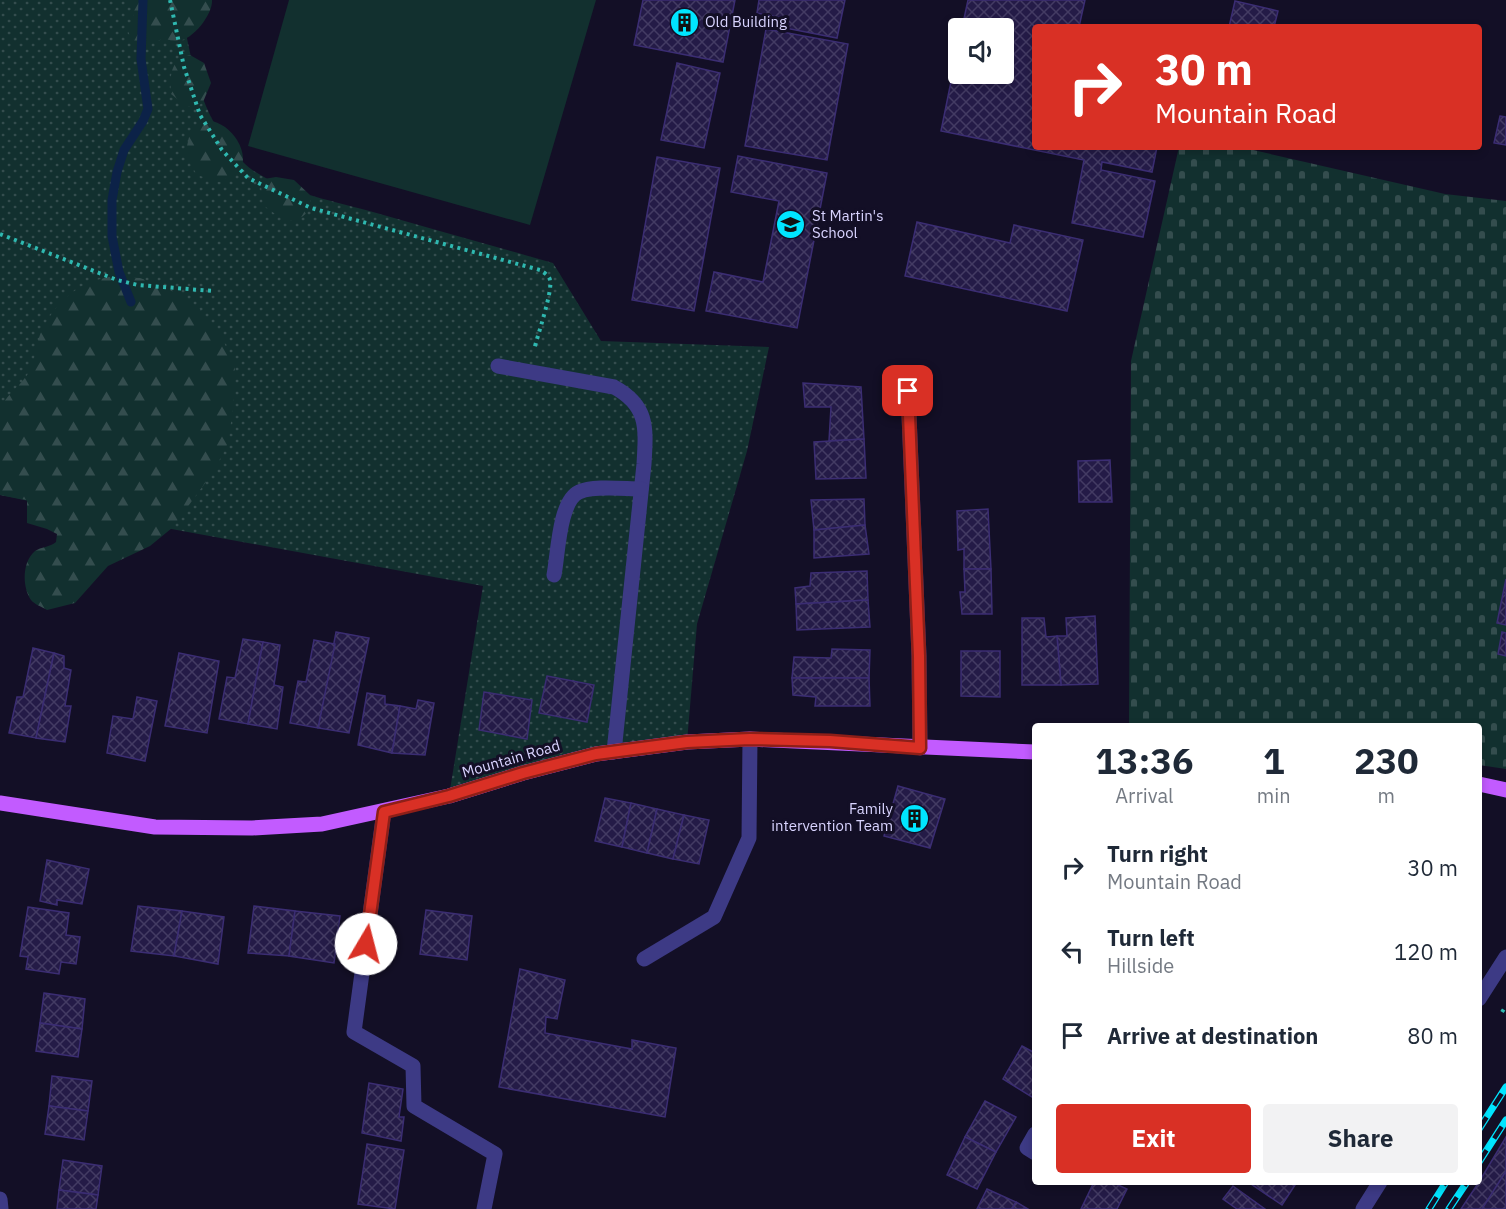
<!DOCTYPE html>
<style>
body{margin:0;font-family:"IBM Plex Sans",sans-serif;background:#f2f2f3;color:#1f2937;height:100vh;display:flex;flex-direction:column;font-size:22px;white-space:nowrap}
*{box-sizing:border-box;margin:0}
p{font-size:20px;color:#747a83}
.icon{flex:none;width:33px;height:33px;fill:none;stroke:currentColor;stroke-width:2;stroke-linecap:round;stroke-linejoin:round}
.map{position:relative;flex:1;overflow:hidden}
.side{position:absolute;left:1032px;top:723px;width:450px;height:462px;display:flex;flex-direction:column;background:#fff;border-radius:6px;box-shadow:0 3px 9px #0003}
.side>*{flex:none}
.banner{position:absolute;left:1032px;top:24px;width:450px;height:126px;border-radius:6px;box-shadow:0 3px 9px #0003;background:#d93025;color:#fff;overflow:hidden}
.controls{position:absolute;left:948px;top:18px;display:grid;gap:12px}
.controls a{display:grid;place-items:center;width:66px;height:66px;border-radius:6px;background:#fff;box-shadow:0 3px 9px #0003;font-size:30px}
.pin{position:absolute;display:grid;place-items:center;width:51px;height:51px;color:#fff;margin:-26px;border-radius:12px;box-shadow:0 3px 9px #0006}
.me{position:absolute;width:66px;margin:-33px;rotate:8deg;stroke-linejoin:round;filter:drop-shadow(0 0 4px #0008)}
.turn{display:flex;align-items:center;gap:21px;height:126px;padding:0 24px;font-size:27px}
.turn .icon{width:78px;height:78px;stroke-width:2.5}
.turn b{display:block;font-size:42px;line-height:51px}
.eta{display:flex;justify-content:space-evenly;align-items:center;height:102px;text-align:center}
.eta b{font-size:36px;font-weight:700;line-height:42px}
.action{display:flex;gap:12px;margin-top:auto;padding:12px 24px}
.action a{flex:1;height:69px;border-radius:6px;background:#d93025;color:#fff;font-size:24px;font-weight:700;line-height:69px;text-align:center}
.action a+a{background:#f2f2f3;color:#1f2937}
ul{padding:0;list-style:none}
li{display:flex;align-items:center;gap:18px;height:84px;padding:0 24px}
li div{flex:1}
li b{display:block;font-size:22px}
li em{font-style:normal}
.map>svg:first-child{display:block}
</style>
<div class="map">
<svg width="1506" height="1209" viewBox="0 0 1506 1209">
<defs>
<pattern id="grass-dots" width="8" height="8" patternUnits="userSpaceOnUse" patternTransform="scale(1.5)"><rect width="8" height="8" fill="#12302f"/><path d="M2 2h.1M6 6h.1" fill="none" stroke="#344d4e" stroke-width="1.8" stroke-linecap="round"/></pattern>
<pattern id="forest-firs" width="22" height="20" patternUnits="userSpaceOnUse" patternTransform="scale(1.5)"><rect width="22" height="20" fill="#12302f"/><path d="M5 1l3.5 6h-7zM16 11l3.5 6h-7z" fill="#344d4e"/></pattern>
<pattern id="cemetery-stones" width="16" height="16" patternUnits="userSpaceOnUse" patternTransform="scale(1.5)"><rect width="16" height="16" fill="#12302f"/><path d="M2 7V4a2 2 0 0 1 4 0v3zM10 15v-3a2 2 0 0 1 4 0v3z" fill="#344d4e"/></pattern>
<pattern id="building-cross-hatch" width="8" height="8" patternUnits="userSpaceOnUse" patternTransform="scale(1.5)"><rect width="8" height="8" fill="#241b47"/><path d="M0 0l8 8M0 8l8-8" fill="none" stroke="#433b63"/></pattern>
</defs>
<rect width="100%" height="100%" fill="#130f26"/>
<path fill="url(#grass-dots)" d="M0,0H179C193,62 196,113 243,162C269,189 337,202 373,212C433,229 493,246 553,263L601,341L769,347L747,451L697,624L687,742L596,754L449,796L483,586L106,517L0,495Z"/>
<g fill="url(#forest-firs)">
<path d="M128,0H212C213,14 193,40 178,41C173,42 168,39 164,39C156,40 150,46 141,46L131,38L127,29L134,17Z"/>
<path d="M190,55L204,63L211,83L203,102L197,107L186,106L171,94C170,77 169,60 190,55Z"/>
<path d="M203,120C227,119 250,147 241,171L219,182L197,175L185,155L189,137Z"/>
<path d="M276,177L294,180L310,195L311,208C293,230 282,219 263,205L261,185L264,179Z"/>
<path d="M109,277L140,278L165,287L198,307L222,338L235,366L233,409L228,443L214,471L172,528L150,546L108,566L75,603L47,610C42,607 34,604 31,600C22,587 22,562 35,551C41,547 50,547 56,542L57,534L47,529L27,523V500L0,495V411C5,394 22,386 30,370C36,358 36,342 42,330C57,301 77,283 109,277Z"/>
</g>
<polygon fill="url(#cemetery-stones)" points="1179,147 1240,147 1445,194 1506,201 1506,769 1479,765 1479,726 1167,726 1129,723 1131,361"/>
<polygon fill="#12302f" points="289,0 596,0 530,225 248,146"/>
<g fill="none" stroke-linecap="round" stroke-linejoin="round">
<polyline stroke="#0c2248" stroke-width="9" points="131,302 119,272 112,236 112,200 117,172 124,150 143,121 148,109 141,59 143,0"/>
</g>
<g fill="url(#building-cross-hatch)" stroke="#3b2d73" stroke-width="1.5">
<polygon points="643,0 735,0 723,62 634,45"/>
<polygon points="759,0 845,0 837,38 785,28 787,19 757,13"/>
<polygon points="968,0 1085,0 1079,27 1035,27 1035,147 1157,147 1152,172 1102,162 1101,170 1155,181 1143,237 1072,223 1084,160 941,131 958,47 958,74 1004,74 1004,28 962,28"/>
<polygon points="1235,1 1278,11 1274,27 1229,27"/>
<polygon points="766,29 848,44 827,160 745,146"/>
<polygon points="677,63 720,73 704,148 661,140"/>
<polygon points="1500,116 1506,117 1506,145 1494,143"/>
<polygon points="738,156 827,173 797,328 706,311 714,272 763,282 779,201 731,192"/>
<polygon points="657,157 720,168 694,311 632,300"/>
<polygon points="917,222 1010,243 1014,225 1083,240 1067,311 905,276"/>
<polygon points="803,383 861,387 864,439 829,441 831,407 805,407"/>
<polygon points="864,439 866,478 816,479 814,442"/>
<polygon points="1110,460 1112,502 1079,502 1078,461"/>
<polygon points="864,499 865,525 814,530 811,500"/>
<polygon points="988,509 991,569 964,569 964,549 958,550 957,511"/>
<polygon points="865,525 869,554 814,558 814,530"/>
<polygon points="964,569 991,569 992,614 962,614 960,592 965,592"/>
<polygon points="867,571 868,600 796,604 795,588 810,586 811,573"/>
<polygon points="1506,579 1506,625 1497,623"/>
<polygon points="868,600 870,627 797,630 796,604"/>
<polygon points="1095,616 1098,684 1061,685 1057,636 1067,636 1066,618"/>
<polygon points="1022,618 1044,618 1046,637 1057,636 1061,685 1022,685"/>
<polygon points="336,632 369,638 349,733 318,728"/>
<polygon points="1502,632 1506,633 1506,656 1498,654"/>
<polygon points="243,639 263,642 248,724 219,719 227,677 235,678"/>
<polygon points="314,640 335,644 318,728 290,723 298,681 306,682"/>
<polygon points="263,642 280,645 274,685 283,687 277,729 248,724"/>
<polygon points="33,648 54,653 36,738 9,733 17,697 23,697"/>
<polygon points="832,649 870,650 869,678 792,678 794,657 831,658"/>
<polygon points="961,651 1000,651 1000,697 961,696"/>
<polygon points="54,653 64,656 64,668 71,670 65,706 71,706 65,742 36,738"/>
<polygon points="179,653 219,661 207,733 165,726"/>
<polygon points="547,676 594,685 587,722 539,713"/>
<polygon points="792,678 869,678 870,706 815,706 816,697 793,695"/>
<polygon points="484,692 532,700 527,739 479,730"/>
<polygon points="367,693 385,696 385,704 400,706 392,753 358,745"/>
<polygon points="137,697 157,701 145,761 107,753 113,716 133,719"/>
<polygon points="418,700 434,703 425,755 392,753 400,706 416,709"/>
<polygon points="898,786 945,799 930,848 884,836"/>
<polygon points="605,798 631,803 622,847 595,841"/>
<polygon points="631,803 657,809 647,853 622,847"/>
<polygon points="657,809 684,815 673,859 647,853"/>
<polygon points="684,815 709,820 699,864 673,859"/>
<polygon points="47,860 89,869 82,904 57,900 57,905 40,901"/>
<polygon points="138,906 182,911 174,956 131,951"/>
<polygon points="254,906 295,911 289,956 248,953"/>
<polygon points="28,907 69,913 66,935 80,937 76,964 61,962 59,974 26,969 28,957 20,956"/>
<polygon points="426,910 472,916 467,960 420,954"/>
<polygon points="182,911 224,917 218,964 174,956"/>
<polygon points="295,911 340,916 334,963 289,956"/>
<polygon points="520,969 565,980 557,1019 546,1017 545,1033 632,1049 632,1040 676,1048 665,1117 499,1087"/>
<polygon points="44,993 85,999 82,1029 40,1023"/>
<polygon points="40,1023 82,1029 78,1057 36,1051"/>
<polygon points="1022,1046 1035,1053 1035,1099 1003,1079"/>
<polygon points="52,1076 92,1081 88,1111 49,1106"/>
<polygon points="369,1083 403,1089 399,1117 404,1117 401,1141 362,1133"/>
<polygon points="985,1101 1016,1117 996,1152 965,1137"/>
<polygon points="49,1106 88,1111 84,1140 45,1134"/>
<polygon points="965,1137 996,1152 977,1189 947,1175"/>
<polygon points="1506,1137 1506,1209 1461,1209 1479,1182"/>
<polygon points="367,1144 404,1150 395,1209 358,1204"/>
<polygon points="63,1160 102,1166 98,1195 59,1190"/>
<polygon points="1506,1171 1506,1209 1482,1209"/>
<polygon points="1094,1182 1112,1182 1127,1189 1117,1209 1081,1209"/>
<polygon points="1248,1182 1297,1182 1282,1205"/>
<polygon points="1233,1186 1265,1209 1237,1209 1223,1199"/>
<polygon points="987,1189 1016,1202 1012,1209 977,1209"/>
<polygon points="59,1190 98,1195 96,1209 57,1209"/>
<polygon points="1016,1202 1028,1209 1012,1209"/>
</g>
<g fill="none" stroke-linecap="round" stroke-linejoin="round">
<g stroke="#2fb8b0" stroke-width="4" stroke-dasharray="3 4.5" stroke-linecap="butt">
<path d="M170,0L184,67L200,115L222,150L248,178L311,208L540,270C543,272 549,275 550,280C553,291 537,337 534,350"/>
<polyline points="0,234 117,280 138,285 213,291"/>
<polyline points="1502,1012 1506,1006"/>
</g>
<g stroke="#3d3a85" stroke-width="15">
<path d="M498,366L614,387C649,406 646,429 644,464L614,752"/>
<polyline points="908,391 919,656 920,748"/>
<path d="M554,575C558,555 559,501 579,492C593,485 625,489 641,489"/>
<polyline points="384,811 354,1032 413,1066 414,1106 495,1154 484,1209"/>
<polyline points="644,959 714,917 749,838 750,739"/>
<polyline points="1479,999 1506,957"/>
<polyline points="1035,1134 1027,1148 1035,1153"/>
<polyline points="0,1199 1,1209"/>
<polyline points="1363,1209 1380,1182"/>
</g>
<g stroke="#c25bff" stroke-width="15">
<polyline points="1479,784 1506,790"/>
<polyline points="0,803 155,827 252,828 322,824 449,796 523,773 596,754 687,742 750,739 1035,752"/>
</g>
<defs>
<g id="rail">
<polyline points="1479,1129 1506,1087"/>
<polyline points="1479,1162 1506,1120"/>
<polyline points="1429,1209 1446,1182"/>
<polyline points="1449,1209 1467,1182"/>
</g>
</defs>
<use href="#rail" stroke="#00e5ff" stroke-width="7"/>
<use href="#rail" stroke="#130f26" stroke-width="4.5" stroke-dasharray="14" stroke-linecap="butt"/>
</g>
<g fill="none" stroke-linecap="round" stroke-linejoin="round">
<defs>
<polyline id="route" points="366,944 384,812 449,796 523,773 596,754 687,742 750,739 830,741 920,748 919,656 908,391"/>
</defs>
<use href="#route" stroke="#8d1f18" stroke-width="15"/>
<use href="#route" stroke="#d93025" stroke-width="10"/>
</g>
<defs>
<symbol id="building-disc" viewBox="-11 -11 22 22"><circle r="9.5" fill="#00e5ff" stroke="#130f26"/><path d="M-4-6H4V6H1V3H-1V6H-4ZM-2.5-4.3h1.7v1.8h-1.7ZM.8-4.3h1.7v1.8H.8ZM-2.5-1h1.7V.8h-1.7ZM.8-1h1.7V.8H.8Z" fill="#111"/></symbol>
<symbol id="school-disc" viewBox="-11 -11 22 22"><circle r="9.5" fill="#00e5ff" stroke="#130f26"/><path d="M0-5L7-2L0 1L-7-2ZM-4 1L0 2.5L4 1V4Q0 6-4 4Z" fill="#111"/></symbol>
</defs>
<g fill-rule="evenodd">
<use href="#building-disc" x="668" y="6" width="33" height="33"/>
<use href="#school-disc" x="774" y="208" width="33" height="33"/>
<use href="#building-disc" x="898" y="802" width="33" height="33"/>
</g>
<g text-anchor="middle" stroke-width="6" stroke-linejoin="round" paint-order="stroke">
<g font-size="15" fill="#d9d4ff" stroke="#130f26" text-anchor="start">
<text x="705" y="27">Old Building</text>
<text x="812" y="221">St Martin's<tspan x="812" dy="17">School</tspan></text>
<text x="893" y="814" text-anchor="end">Family<tspan x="893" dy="17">intervention Team</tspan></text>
</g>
<g font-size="15" fill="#d9d4ff" stroke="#130f26">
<text transform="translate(511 759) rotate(-16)" y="5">Mountain Road</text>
</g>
</g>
</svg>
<div class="controls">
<a><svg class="icon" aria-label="sound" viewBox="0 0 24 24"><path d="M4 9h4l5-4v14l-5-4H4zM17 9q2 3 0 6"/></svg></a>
</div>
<div class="pin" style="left:908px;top:391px;background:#d93025"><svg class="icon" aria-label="arrive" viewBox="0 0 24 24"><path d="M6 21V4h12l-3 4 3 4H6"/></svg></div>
<svg class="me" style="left:366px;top:944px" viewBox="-20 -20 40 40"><circle r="19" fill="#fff"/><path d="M0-13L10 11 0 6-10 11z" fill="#d93025"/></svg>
<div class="banner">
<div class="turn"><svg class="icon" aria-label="right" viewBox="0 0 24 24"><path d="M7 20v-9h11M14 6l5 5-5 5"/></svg><div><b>30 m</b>Mountain Road</div></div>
</div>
<section class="side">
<div class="eta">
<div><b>13:36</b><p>Arrival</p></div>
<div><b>1</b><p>min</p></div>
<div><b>230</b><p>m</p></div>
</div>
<ul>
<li><svg class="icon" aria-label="right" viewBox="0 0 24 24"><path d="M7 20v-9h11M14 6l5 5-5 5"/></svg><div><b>Turn right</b><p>Mountain Road</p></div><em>30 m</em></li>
<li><svg class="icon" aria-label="left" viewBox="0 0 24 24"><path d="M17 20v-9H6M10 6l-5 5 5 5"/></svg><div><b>Turn left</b><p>Hillside</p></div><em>120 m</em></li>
<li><svg class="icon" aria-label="arrive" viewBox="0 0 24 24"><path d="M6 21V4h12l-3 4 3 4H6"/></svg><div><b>Arrive at destination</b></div><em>80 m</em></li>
</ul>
<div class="action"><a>Exit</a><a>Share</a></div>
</section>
</div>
